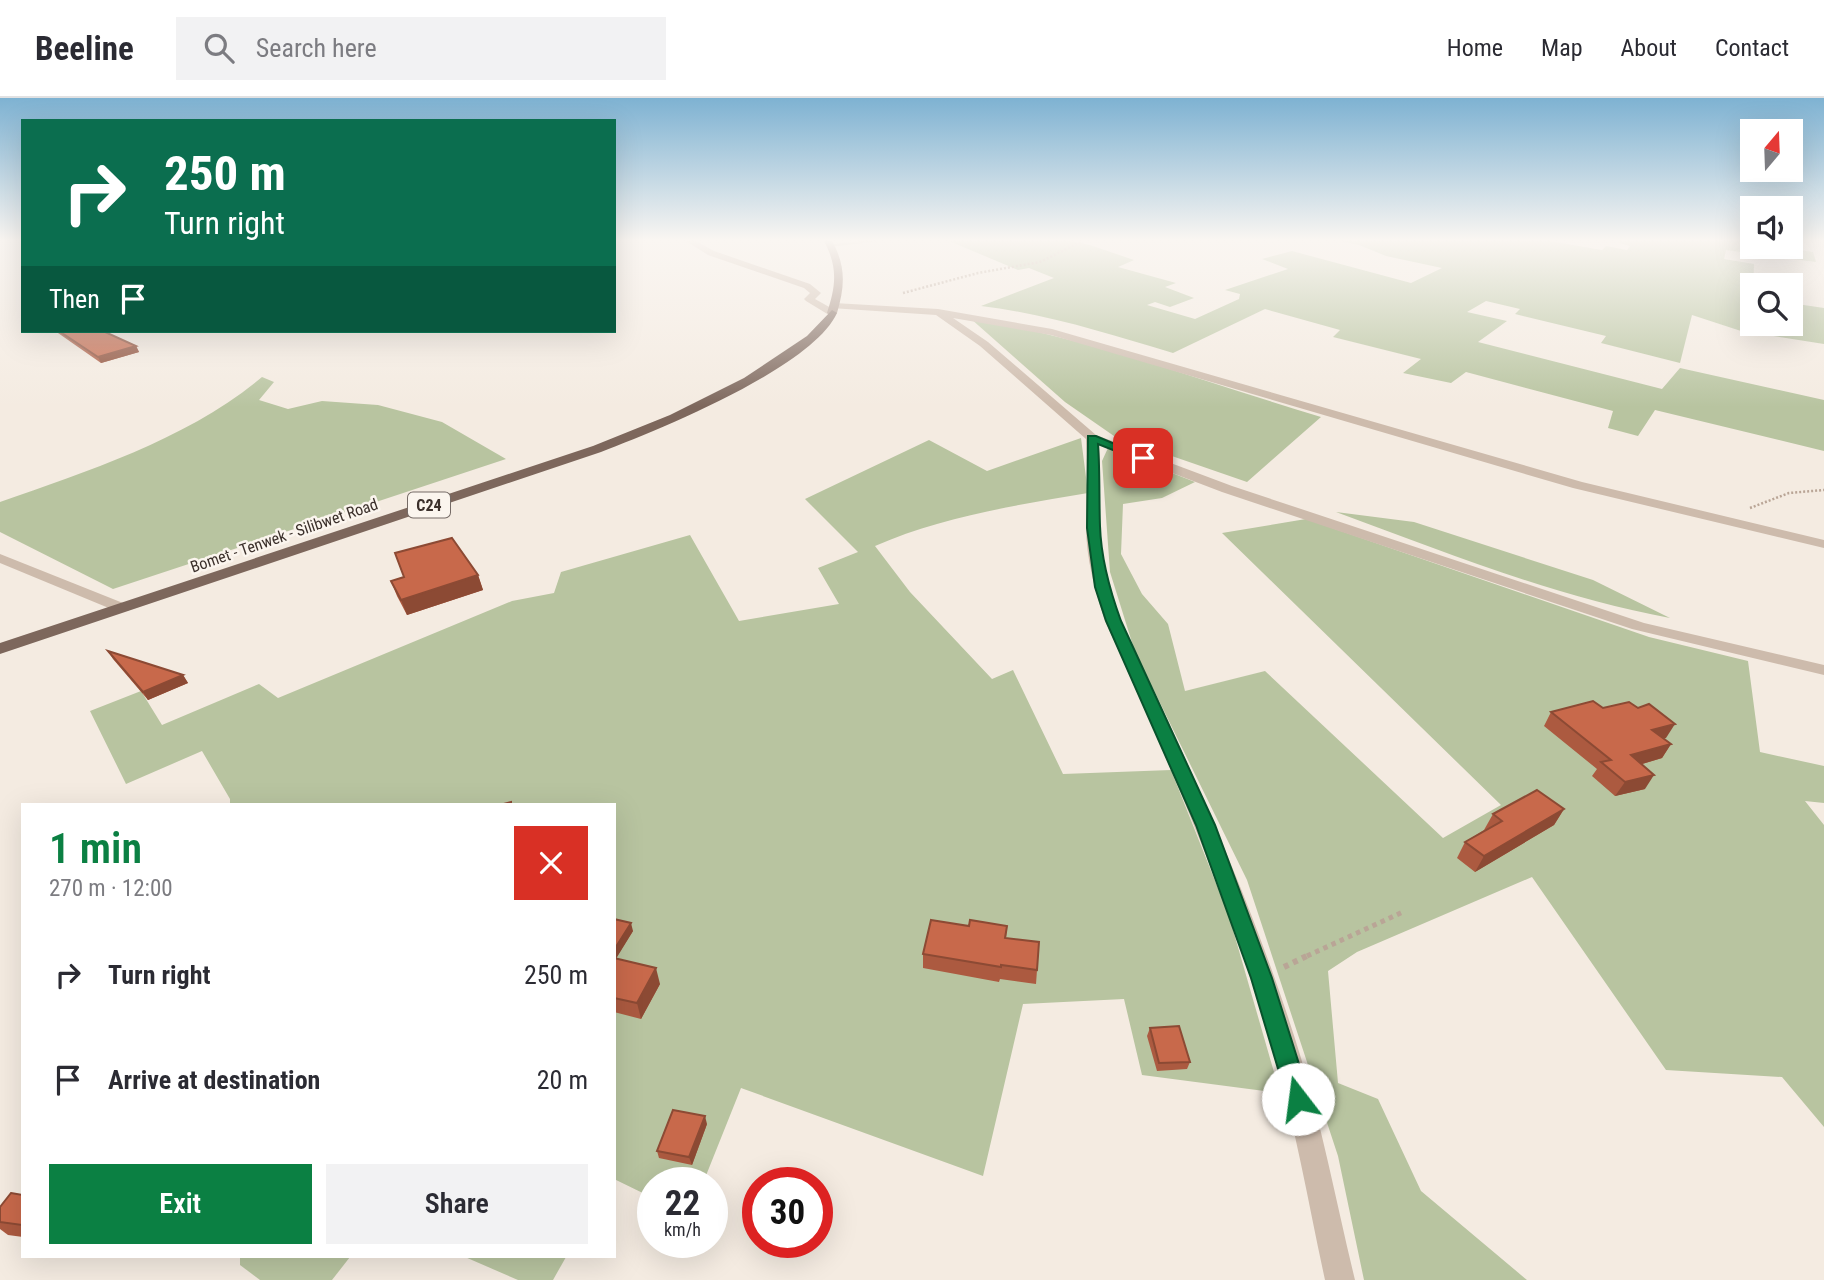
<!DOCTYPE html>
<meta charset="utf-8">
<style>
body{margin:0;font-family:"Roboto Condensed",sans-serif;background:#f2f2f3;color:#2b2b33;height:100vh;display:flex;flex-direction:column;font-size:26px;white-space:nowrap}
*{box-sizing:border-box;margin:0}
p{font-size:23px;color:#7c7c81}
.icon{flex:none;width:38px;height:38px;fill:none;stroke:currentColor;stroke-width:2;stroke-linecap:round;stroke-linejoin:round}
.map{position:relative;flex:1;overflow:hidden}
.drawer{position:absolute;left:21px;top:705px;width:595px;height:455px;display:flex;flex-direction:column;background:#fff;border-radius:0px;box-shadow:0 7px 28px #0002}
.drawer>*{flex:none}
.top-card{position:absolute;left:21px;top:21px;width:595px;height:214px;border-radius:0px;box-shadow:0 7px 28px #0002;background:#0b6e4f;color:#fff;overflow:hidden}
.needle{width:46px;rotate:19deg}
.tools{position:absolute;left:1740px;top:21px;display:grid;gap:14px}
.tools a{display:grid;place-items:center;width:63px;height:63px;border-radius:0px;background:#fff;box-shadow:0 7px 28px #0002;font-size:35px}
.speed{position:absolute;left:637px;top:1069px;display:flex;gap:14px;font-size:35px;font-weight:700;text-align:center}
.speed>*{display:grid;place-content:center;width:91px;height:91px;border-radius:50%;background:#fff;box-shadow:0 7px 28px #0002;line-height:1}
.speed small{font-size:18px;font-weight:400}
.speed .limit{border:10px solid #d22;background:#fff;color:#111}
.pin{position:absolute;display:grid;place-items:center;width:60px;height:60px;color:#fff;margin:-30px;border-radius:14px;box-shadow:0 4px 10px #0006}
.me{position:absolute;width:77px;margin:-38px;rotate:345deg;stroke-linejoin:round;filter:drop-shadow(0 0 5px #0008)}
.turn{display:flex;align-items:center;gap:24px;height:147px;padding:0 28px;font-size:32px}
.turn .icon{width:91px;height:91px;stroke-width:2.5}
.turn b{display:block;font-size:49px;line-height:60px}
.then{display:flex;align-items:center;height:66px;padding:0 28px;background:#0003;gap:14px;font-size:26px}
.round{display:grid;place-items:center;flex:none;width:74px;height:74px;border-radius:0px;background:#f2f2f3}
.summary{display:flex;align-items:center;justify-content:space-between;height:119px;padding:0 28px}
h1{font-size:42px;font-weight:600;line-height:52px;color:#0b8043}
.primary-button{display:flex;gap:14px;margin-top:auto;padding:14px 28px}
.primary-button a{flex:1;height:80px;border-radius:0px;background:#0b8043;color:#fff;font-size:28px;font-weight:600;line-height:80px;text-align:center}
.primary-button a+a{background:#f2f2f3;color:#2b2b33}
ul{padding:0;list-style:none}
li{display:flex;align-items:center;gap:21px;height:105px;padding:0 28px}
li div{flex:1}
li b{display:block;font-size:26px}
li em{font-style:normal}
header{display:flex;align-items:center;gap:42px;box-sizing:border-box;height:98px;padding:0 35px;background:#fff;border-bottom:2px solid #e1e1e2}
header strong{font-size:33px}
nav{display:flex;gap:38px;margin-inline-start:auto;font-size:24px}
.search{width:490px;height:63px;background:#f2f2f3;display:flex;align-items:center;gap:18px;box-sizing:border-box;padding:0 24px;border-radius:0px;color:#7c7c81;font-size:26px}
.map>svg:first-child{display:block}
</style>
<header>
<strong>Beeline</strong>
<div class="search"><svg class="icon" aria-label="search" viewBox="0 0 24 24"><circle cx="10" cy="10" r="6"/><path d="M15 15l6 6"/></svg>Search here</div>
<nav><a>Home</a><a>Map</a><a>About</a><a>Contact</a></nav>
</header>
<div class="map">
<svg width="1824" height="1182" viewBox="0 0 1824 1182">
<rect width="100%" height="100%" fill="#f4ebe1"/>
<g fill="#b8c4a0">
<path d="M949,143H1071L1090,147L1134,162L1118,169L1176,185L1165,189L1194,200L1170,209L1155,204L1147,207L1195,221L1239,201L1240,196L1225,192L1288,171L1262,161L1292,153L1411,185L1442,170L1386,158L1359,147L1340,143H1550L1602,152L1606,148L1627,152L1630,148L1619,145L1620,143H1752V149H1790L1791,143L1793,151L1813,154L1816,164L1726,152L1724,161L1754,166L1752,226H1790V205L1824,210V246L1741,233L1692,217L1680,265L1601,245L1606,238L1515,216L1520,211L1486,203L1467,214L1507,223L1478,244L1662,291L1680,270L1824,302V353L1655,312L1638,338L1608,330L1613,313L1466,274L1451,285L1403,275L1421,261L1333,239L1340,232L1265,211L1173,255C1109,236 1047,216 981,208L1054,180L1029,170L1018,172Z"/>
<path d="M970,220C1089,240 1205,284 1321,319L1247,384L1114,338L1065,304Z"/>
<path d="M262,279L274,284L259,302L288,311L322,303L378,307L442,324L506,361L113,491L0,434V404C90,372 188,341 262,279Z"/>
<path d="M1081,340L1088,395C1017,407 941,419 875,448L910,494L992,581L1013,572L1063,676L1171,672L1229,818L1280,995L1142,977L1124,901L1023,906L983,1078L741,990L703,1085H653V1100L614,1081V707H230V701L202,653L126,686L90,613L141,593L162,627L259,586L278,600L512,503L554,495L561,474L690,437L739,523L839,506L818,470L858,454L805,401L929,342L987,373Z"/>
<polygon points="1108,350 1195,384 1162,400 1123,406 1121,456 1142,496 1168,526 1185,593 1265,573 1443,740 1501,707 1222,435 1306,421 1649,539 1748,563 1760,654 1824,668 1824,705 1805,703 1824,727 1824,1029 1782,979 1666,972 1532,779 1357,854 1328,873 1338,985 1378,1001 1421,1093 1527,1182 1364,1182 1338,1058 1247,782 1135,554 1110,474 1102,363"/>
<path d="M1336,414L1414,424L1593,482L1670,520C1555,499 1445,454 1336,414Z"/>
<polygon points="240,1159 240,1158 350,1159 332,1182 260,1182 240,1167"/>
<polygon points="465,1159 566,1158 566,1159 553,1182 518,1182"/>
</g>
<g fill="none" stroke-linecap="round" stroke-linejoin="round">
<g stroke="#b9a596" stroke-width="2.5" stroke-dasharray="2 2" stroke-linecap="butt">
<polyline points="903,195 978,175 1040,164 1083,143"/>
<polyline points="1750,410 1789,395 1824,392"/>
</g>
<polyline stroke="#b9a596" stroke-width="5" stroke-dasharray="4.5 4.5" stroke-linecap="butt" points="1307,858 1405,813"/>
<polyline stroke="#b9a596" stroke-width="6" stroke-dasharray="5 5" stroke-linecap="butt" points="1284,869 1311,856"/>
<polygon fill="#cdbbac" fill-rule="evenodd" points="859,143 879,143 830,149 827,147"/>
<g fill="#cdbbac" fill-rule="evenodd">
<path d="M686,143H696L714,153L810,186L821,195L815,201L831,210V206L834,205L938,211L1052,231L1582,384L1824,442V450L1573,390L1051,237L953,220L988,244L1096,337L1232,388L1644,525L1824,567V577L1632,531L1222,394L1099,347C1101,374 1099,401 1100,428C1101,460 1111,493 1121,523C1189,665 1255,809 1301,960C1323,1033 1337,1108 1355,1182H1325C1309,1108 1296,1032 1275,959C1232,809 1170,665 1105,523C1095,493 1086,460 1086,428C1086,399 1088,370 1086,341L980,248L936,217L831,210L837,215L829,217L806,203L804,201L810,195L804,190L708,157Z"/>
<polygon points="0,456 128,507 130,510 128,513 116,513 0,465"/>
</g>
<path fill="#a18a7d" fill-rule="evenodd" d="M824,143H832C846,168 845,188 837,215L832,218L827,215C836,188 838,169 824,143Z"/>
<path fill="#7d675c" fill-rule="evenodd" d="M832,212L837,215C812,270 658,332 601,354L0,556V545L593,348L670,317L744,280L807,238Z"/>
</g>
<g fill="#ac5a40">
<polygon points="56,233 103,233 136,248 139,254 101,265 58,235"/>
<polygon points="478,477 483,492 407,517 397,498 391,483"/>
<polygon points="108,553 183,577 188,585 148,602 113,561"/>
<polygon points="1603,610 1666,640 1663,640 1671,646 1662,660 1642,666 1645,691 1615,698 1592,678 1597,671 1544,628 1551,614"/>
<polygon points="1564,711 1554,727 1475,774 1457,760 1465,744 1484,732 1493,716"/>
<polygon points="614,821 633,833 616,860 660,886 641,921 614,914"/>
<polygon points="969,828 1007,828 1006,840 1037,872 1036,886 1000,881 999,884 923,870 923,856"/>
<polygon points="1150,930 1190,964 1187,971 1157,973 1147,938"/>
<polygon points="707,1026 692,1067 659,1060 657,1053"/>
<polygon points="23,1097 23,1139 8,1137 0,1131 0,1109"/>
</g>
<g fill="#8c4a34">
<polygon points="136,248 139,254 101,265 98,259"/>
<polygon points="478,477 483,492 407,517 401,502"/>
<polygon points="183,577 188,585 148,602 143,594"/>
<polygon points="1675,626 1666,640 1643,646 1652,632"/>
<polygon points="1671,646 1662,660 1622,672 1631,657"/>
<polygon points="1654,677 1645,691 1615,698 1625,684"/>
<polygon points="1564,711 1554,727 1475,774 1484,758"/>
<polygon points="631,825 633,833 614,864 614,852"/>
<polygon points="656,870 660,886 641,921 637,905"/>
<polygon points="705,1018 707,1026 692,1067 689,1059"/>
</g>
<g fill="#c8694b" stroke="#8c4a34" stroke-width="2">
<polygon points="59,233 103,233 136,248 98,259"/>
<polygon points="452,440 478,477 401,502 391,483 404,479 395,455"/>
<polygon points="108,553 183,577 143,594"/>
<polygon points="1593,603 1603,610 1629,604 1638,610 1649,606 1675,626 1652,632 1671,646 1631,657 1654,677 1625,684 1601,664 1611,662 1551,614"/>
<polygon points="1537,692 1564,711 1484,758 1465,744 1502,723 1493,716"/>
<polygon points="511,704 511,707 500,707"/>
<polygon points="614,821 631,825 614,852"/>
<polygon points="931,822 969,828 970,822 1007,828 1005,840 1039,844 1037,872 1001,867 1001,869 923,856"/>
<polygon points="614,860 656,870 637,905 614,900"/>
<polygon points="1179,928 1190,964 1159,965 1150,930"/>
<polygon points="673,1012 705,1018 689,1059 657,1053"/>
<polygon points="11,1095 23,1097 23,1125 22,1127 0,1124 0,1109"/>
</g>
<linearGradient id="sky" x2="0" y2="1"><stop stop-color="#7eb2d2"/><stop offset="0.46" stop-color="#faf6f2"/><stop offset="1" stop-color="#faf6f2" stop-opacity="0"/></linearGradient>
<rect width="1824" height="309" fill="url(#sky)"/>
<path fill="#0b8043" stroke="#07532c" stroke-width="2" d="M1088,338H1096L1148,360L1138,362L1098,346C1100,374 1099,401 1100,428C1101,460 1110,493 1121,523L1215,727L1272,880L1310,1001L1307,1009L1298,1012L1290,1009L1287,1001L1251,880L1196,727L1106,523L1095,489L1087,430Z"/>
<g text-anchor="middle" stroke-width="5" stroke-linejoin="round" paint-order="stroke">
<rect fill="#fbf5ee" stroke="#756b66" stroke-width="2" x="408" y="394.5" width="42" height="25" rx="5"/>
<g font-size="16" font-weight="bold" fill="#3b302b">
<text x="429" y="413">C24</text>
</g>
<g font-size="16" fill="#3b302b" stroke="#fbf5ee">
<text transform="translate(284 437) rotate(-19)" y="6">Bomet - Tenwek - Silibwet Road</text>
</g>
</g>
</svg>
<div class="tools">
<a><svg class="needle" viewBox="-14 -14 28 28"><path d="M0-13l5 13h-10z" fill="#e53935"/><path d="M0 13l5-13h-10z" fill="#7c7c81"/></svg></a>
<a><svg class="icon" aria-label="sound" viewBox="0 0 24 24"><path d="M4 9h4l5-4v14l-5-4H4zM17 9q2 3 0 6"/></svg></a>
<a><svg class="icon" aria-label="search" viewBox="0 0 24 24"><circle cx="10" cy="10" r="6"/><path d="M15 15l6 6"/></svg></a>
</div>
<div class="speed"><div>22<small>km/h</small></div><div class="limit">30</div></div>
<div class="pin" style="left:1143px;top:360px;background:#d93025"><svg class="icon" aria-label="arrive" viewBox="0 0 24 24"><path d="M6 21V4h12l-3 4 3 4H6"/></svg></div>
<svg class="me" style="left:1298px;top:1001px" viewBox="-20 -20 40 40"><circle r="19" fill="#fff"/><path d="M0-13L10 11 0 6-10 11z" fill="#0b8043"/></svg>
<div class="top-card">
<div class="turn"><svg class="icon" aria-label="right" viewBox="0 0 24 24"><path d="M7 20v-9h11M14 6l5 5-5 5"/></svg><div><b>250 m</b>Turn right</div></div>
<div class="then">Then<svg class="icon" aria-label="arrive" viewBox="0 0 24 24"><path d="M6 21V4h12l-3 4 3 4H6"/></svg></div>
</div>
<section class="drawer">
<div class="summary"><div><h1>1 min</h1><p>270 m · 12:00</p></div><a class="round" style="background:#d93025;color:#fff"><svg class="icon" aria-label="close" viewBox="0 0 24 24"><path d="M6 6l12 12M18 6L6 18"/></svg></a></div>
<ul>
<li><svg class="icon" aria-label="right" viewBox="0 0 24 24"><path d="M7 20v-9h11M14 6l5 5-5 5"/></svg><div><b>Turn right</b></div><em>250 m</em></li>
<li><svg class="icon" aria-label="arrive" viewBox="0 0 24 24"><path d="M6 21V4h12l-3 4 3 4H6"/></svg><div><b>Arrive at destination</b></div><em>20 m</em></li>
</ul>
<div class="primary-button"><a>Exit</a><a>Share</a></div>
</section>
</div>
